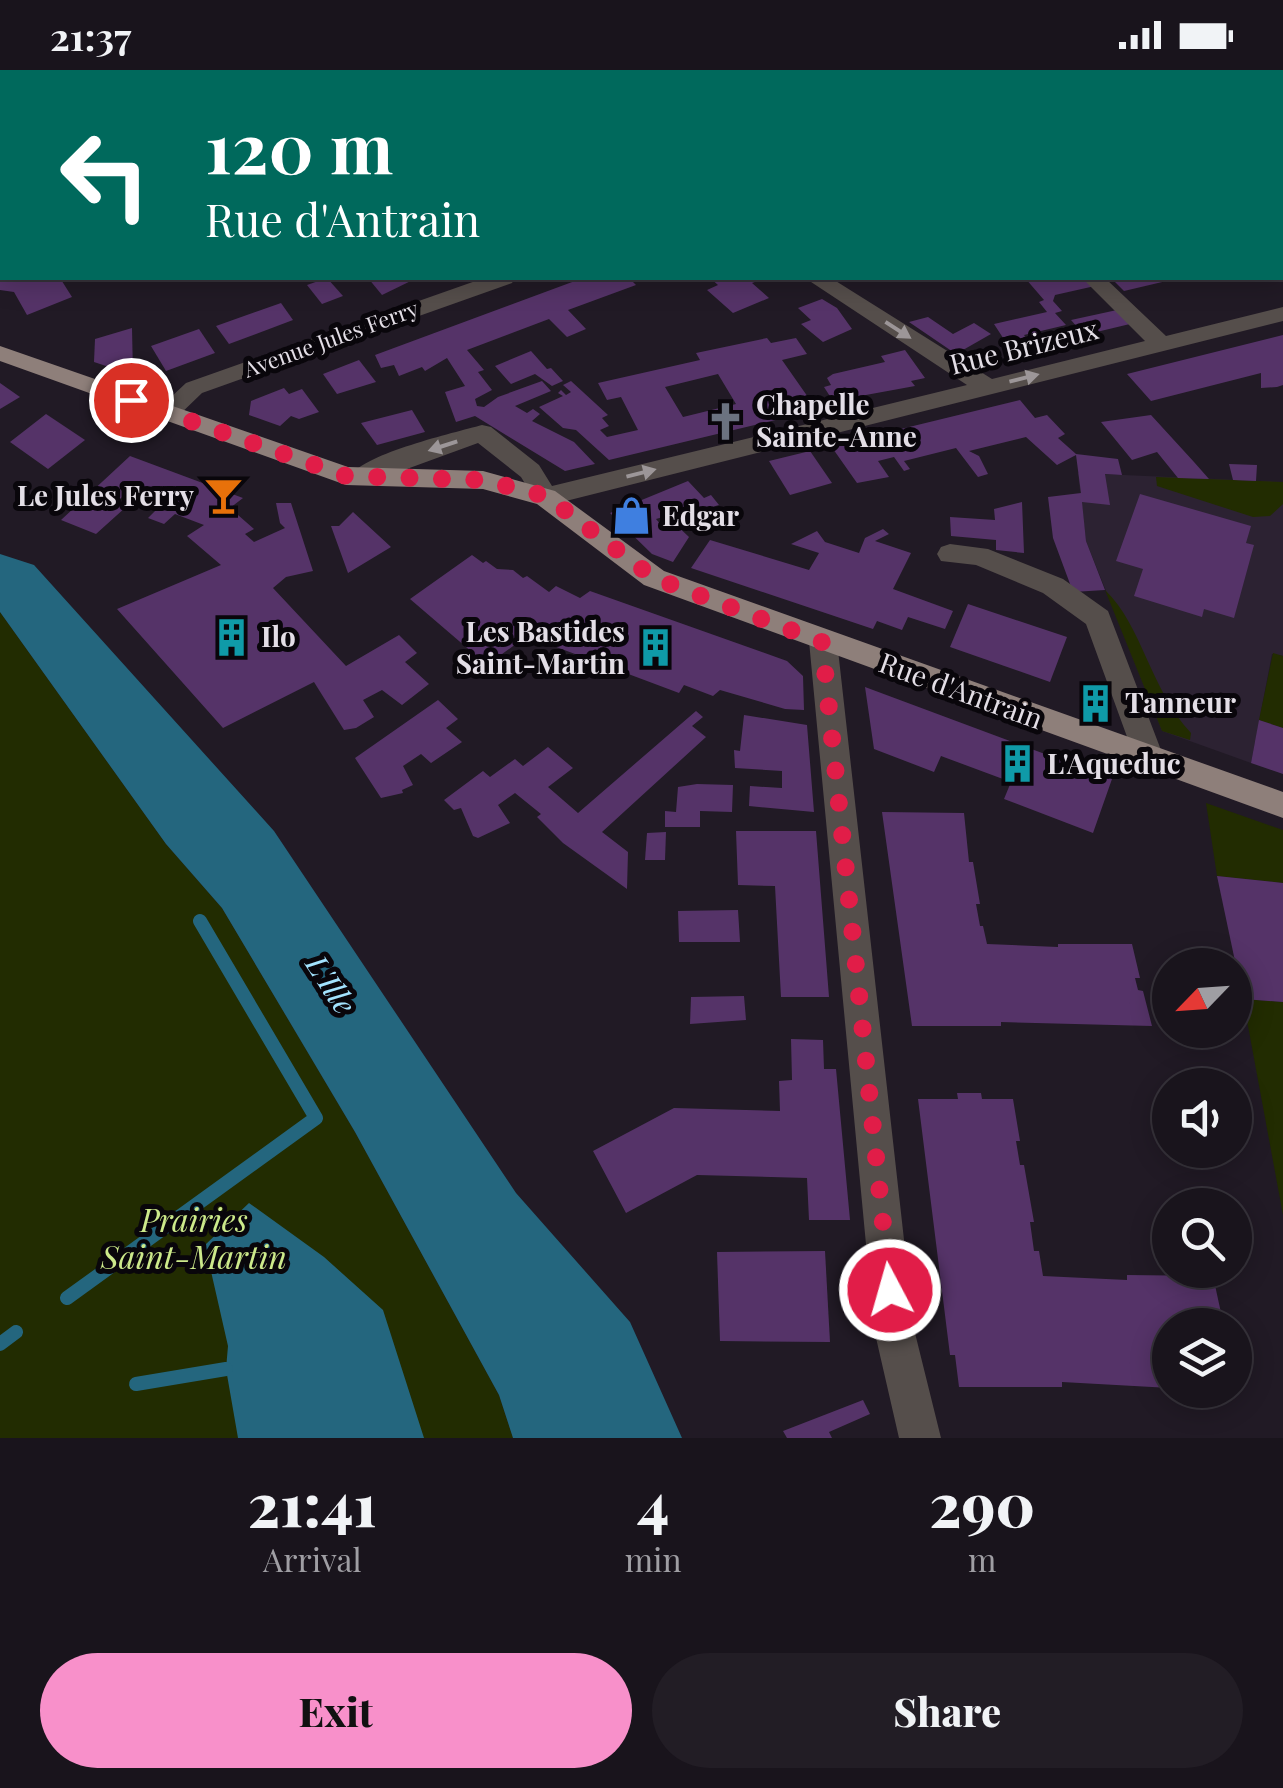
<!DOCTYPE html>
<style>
body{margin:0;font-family:"Playfair Display",serif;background:#221d25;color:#f1f3f6;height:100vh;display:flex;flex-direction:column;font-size:38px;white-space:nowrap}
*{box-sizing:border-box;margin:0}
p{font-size:32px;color:#9f9ea3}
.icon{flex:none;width:55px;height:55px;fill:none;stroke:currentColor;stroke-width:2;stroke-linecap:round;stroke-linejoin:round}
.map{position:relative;height:1368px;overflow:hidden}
.details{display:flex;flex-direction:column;background:#19141c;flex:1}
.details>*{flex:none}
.hud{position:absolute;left:0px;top:0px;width:1285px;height:210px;box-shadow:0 5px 25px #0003,0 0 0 2px #37333b;background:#00695c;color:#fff;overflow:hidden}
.needle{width:65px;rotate:245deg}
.controls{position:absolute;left:1152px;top:878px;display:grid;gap:20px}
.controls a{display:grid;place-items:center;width:100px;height:100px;border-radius:50%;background:#19141c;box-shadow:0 5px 25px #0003,0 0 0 2px #37333b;font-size:50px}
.pin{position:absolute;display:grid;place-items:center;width:85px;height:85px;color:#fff;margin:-42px;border:5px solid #fff;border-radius:50%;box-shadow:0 2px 10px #0007}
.me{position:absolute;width:110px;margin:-55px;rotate:354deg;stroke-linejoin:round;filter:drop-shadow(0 0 8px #0008)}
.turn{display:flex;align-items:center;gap:35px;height:210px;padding:0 40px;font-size:45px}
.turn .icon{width:130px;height:130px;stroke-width:2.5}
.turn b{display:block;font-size:70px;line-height:85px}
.eta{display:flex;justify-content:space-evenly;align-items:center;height:170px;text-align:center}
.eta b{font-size:60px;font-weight:800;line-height:70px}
.cta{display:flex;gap:20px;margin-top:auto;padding:20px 40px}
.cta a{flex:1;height:115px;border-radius:60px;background:#f890ca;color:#111;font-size:40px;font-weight:800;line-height:115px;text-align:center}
.cta a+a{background:#221d25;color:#f1f3f6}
.status{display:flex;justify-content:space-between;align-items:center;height:70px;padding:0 50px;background:#19141c;direction:ltr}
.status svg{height:28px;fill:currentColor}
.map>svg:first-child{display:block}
</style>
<div class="status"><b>21:37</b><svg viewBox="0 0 49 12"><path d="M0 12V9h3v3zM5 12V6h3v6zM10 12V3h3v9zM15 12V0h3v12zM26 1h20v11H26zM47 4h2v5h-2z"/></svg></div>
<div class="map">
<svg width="1283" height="1368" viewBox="0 0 1283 1368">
<rect width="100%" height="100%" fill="#211a25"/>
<polygon fill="#2c2232" points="1078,403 1283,412 1283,586 1272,584 1251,693 1162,661 1086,471"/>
<g fill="#222c01">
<polygon points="1156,407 1283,412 1283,434 1270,446 1253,447 1157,416"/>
<path d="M1105,520C1142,555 1151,621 1191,663L1190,670L1162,661Z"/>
<polygon points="0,542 166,774 222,838 355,1062 499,1325 513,1368 0,1368"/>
<polygon points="1273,583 1283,586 1283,658 1259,650"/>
<polygon points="1206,733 1283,760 1283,813 1217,806"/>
<polygon points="1243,929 1283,932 1283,1145"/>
</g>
<g fill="#24667e">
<polygon points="0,484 34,495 274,761 516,1123 630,1252 682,1368 513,1368 499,1325 355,1062 222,838 166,774 0,542"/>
<polygon points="249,1133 324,1187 383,1240 424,1368 238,1368 226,1299 228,1276 205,1175"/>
</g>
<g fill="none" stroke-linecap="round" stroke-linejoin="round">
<g stroke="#24667e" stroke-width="14">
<polyline points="67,1228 316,1048 200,851"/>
<polyline points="0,1274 16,1262"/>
<polyline points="136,1314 226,1299"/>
</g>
</g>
<g fill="#553368" fill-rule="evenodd">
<polygon points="0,208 60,208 72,227 27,245 14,222 0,220"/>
<polygon points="327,208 343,226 322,234 307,215"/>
<polygon points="368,208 417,208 382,225"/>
<polygon points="583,208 641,208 632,211 636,215 568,240 586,259 567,267 549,249 467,280 484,300 478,302 492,320 475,329 477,336 484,337 498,327 542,311 551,321 515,336 527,343 533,339 540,344 532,351 574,372 595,394 565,401 475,346 456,352 445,322 465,316 447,288 425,301 422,297 399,306 394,295 381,298 375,285"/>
<polygon points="710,208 766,208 752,213 769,228 733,243 707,220 718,215"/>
<polygon points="1025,208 1088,208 1095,216 1055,225 1053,231 1062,241 1055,243 1066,255 1024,265 1027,269 1019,271 1033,287 1018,291 994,254 1047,242 1039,232 1044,230"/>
<polygon points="1111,208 1175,208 1175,209 1124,221"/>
<polygon points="822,229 837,238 852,259 823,272 801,254 811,250 798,238"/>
<polygon points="281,233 293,250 229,274 216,256"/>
<polygon points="1117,240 1130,254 1084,265 1071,250"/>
<polygon points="928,247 953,264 974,253 991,264 956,284 909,252"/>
<polygon points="132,258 133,305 94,292 95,269"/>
<polygon points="199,259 215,283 166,301 151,276"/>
<polygon points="1283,265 1283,315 1277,317 1261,318 1261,303 1151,331 1127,304"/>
<path d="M767,268L771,273L796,268L807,284L782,290L817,340L609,390L576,360L563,358L539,337L563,326L558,323L561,320L566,325L571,322L563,315L571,311L608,345L602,348L609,356L600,360L607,367L638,360L621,327L607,330L598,313L700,290L696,283ZM718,304L736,334L683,347L665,317Z"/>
<polygon points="905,280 925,308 911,311 915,316 833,331 824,317 831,315 827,308 833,304 885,292 881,286"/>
<polygon points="531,281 547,299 551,298 563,311 552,316 535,304 511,314 495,296"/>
<polygon points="359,290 376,312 337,324 323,304"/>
<polygon points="0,313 20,327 0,339"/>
<polygon points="284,318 289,324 302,319 319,342 299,349 291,346 280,356 249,345 251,331"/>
<polygon points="1020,330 1035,348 1047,345 1065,364 1058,368 1076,384 1118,389 1122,405 1105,404 1110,435 1082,432 1086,471 1105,520 1073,522 1053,468 1048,427 1081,423 1076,385 1057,395 1026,367 969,381 979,386 988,404 978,407 956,378 904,391 910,399 904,401 894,387 878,391 889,407 857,413 831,376"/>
<polygon points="412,340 425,362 377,375 361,353"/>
<polygon points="46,344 85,370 48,399 10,372"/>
<polygon points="1151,345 1194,392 1209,409 1178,408 1157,382 1132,390 1101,352"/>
<polygon points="810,381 832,413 790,425 769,391"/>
<polygon points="130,386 243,428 230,438 254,459 245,464 254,472 285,458 280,453 276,433 291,433 313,501 286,507 273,518 346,596 399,565 417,583 405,592 429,614 402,635 382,620 363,630 374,647 356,658 344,660 314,612 223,658 117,539 221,495 187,466 204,455 175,444 164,454 148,448 159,437 125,424 116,433 126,437 96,464 61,450"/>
<polygon points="1229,394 1257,395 1256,411 1233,410"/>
<polygon points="688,411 704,428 711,425 719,435 712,437 717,443 711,446 708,442 691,449 687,445 676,450 671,444 682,439 679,435 660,443 663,447 656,449 662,456 672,451 689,467 673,492 652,484 610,443"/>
<polygon points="1140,424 1251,456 1246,473 1254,475 1234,548 1204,539 1202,547 1134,526 1143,499 1116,491"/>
<polygon points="1022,432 1024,483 996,480 996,470 951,466 950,447 995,450 994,439"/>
<polygon points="353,442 391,477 348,503 331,456 339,456"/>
<polygon points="883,459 889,464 875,471 911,483 893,519 953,541 945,559 908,547 902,560 877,551 873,559 691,498 710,470 809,500 819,483 791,474 817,461 825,472 859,483 865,468"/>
<polygon points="472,485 483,493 486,491 497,499 513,500 523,508 527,506 549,522 556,516 580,528 590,521 787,591 803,606 804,640 785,639 720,620 713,626 684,615 679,623 527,566 487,595 410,529"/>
<polygon points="968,534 1067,567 1050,612 950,577"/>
<polygon points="865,617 1112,709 1093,763 1004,729 1011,712 941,686 934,702 874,679"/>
<polygon points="438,630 458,649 446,658 462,672 431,693 421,684 403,696 413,715 402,720 403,723 381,728 355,688"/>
<polygon points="696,641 703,647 692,656 706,667 602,762 628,782 627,819 563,773 537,747 541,744 515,723 498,735 510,753 478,768 473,766 461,738 454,740 444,730 483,701 490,707 515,689 523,696 548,677 573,698 548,717 578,743"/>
<polygon points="744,645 807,655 814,742 749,736 750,716 782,718 782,701 735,698 734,680 740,681"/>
<polygon points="1259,650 1283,658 1283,704 1251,693"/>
<polygon points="697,714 733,715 732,742 700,741 700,757 665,757 665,741 676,742 678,717"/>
<polygon points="882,742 964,743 969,792 973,792 980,834 976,834 980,856 983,856 987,874 1058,877 1058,874 1132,874 1140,908 1135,908 1138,920 1143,921 1152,956 1001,952 1001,956 912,956"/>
<polygon points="736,761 816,761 829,927 781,927 775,816 738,815"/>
<polygon points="666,762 665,790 645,790 647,763"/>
<polygon points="1217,806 1283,813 1283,932 1243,929"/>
<polygon points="738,840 740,872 679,872 678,841"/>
<polygon points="744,926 746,950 690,954 691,927"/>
<polygon points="791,969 823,970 824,999 836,999 850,1150 809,1150 807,1108 697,1105 626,1143 593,1081 674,1038 780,1041 779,1011 792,1010"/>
<polygon points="957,1023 981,1023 982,1029 1013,1029 1020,1071 1016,1071 1020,1095 1024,1095 1034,1152 1030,1152 1034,1181 1039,1181 1043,1206 1127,1210 1127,1205 1213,1206 1223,1252 1170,1255 1170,1318 1062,1312 1062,1317 959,1317 955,1285 950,1285 918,1029 958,1029"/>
<polygon points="825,1181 830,1272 720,1271 717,1182"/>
<polygon points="863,1330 870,1344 829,1362 832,1368 787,1368 783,1361"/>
</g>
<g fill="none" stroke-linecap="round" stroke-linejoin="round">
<g fill="#554e4b" fill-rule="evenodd">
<polygon points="501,0 521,0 522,2 502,2"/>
<polygon points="484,208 515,208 512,213 202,323 175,349 157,349 154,343 186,313"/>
<path d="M805,208H831L992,309L1145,271L1082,208H1105L1166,266L1283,237V251L546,436L537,433L521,407L478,373L363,415L350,406C366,383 453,363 482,355L491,357L539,395L552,416L967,315Z"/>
<polygon points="950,474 988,479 1063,509 1108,541 1164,688 1160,697 1149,700 1138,697 1086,554 1043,523 976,495 941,491 937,484 941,477"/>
<polygon points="823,560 833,563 837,571 914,1259 941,1368 899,1368 874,1259 809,571 813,563"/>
</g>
<polygon fill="#8e7f7a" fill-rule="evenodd" points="0,276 348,397 483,401 555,421 664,501 1283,722 1283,748 644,515 537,434 483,419 346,415 0,291"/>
</g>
<defs><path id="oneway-solid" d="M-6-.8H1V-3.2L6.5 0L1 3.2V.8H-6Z" transform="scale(2.5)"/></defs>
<g fill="#9c9698">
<use href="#oneway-solid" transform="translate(898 260) rotate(33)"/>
<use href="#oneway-solid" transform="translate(1024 308) rotate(-14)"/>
<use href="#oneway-solid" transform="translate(443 376) rotate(162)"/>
<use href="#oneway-solid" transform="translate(641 403) rotate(-14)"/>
</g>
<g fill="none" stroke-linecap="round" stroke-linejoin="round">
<polyline stroke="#e11d48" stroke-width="18" stroke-dasharray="0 32.4" points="131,330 346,406 483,410 546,426 654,508 822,572 890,1220"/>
</g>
<defs>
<symbol id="church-bare" viewBox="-9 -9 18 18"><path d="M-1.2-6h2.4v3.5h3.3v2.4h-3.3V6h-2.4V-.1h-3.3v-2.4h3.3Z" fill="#6b7280" stroke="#09060b" stroke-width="2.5" paint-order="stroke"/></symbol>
<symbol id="bar-bare" viewBox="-9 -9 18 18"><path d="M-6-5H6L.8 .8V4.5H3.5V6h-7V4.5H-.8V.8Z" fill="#e8710a" stroke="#09060b" stroke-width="2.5" paint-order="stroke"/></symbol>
<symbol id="shop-bare" viewBox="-9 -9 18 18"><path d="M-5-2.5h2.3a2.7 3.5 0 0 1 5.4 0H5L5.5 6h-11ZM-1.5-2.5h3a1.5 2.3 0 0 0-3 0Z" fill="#3f7fe0" stroke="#09060b" stroke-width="2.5" paint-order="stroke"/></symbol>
<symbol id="building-bare" viewBox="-9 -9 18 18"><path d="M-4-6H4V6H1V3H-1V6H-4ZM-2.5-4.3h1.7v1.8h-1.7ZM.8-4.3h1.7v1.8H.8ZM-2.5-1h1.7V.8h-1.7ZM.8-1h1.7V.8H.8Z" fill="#0f9aa8" stroke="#09060b" stroke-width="2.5" paint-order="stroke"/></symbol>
</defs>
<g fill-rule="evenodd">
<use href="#church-bare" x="698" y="324" width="55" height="55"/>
<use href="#bar-bare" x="196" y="398" width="55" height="55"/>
<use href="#shop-bare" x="604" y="418" width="55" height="55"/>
<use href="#building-bare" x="204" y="540" width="55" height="55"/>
<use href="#building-bare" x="628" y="550" width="55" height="55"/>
<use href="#building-bare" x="1068" y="606" width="55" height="55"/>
<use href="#building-bare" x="990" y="666" width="55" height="55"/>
</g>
<g text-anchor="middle" stroke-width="10" stroke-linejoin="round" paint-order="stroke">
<g font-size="22" fill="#e3dee6" stroke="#09060b">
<text transform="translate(331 269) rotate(-20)" y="8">Avenue Jules Ferry</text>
</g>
<g font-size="28" fill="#e3dee6" stroke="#09060b">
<text transform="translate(1024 277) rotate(-14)" y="10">Rue Brizeux</text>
<text transform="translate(961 621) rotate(20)" y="10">Rue d'Antrain</text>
</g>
<g font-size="28" font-weight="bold" fill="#e3dee6" stroke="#09060b" text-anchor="start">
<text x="756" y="345">Chapelle<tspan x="756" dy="32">Sainte-Anne</tspan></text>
<text x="194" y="436" text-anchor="end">Le Jules Ferry</text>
<text x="662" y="456">Edgar</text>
<text x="625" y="572" text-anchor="end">Les Bastides<tspan x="625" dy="32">Saint-Martin</tspan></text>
<text x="261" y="577">Ilo</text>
<text x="1125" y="643">Tanneur</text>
<text x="1047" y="704">L'Aqueduc</text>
</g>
<g font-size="30" font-style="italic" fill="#a3e3fe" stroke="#09060b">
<text transform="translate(330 915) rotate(57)" y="10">L'Ille</text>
</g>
<g font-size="32" font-style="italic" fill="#cdea8b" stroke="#09060b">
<text x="194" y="1162">Prairies<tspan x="194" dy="37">Saint-Martin</tspan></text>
</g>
</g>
</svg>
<div class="controls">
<a><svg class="needle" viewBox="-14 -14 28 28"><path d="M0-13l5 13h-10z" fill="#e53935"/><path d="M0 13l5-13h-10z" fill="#9f9ea3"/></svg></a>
<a><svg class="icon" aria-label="sound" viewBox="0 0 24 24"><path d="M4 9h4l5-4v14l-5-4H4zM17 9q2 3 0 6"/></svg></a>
<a><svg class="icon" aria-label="search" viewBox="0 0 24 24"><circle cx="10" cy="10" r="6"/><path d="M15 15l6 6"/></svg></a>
<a><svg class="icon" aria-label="layers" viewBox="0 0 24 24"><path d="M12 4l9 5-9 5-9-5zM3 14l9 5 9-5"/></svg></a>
</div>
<div class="pin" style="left:131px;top:330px;background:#d93025"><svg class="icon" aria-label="arrive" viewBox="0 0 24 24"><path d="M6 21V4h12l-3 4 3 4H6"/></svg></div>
<svg class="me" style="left:890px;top:1220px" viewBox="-20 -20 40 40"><circle r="17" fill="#e11d48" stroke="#fff" stroke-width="3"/><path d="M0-11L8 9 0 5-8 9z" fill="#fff"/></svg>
<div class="hud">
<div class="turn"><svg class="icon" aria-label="left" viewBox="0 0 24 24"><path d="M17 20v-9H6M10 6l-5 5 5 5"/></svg><div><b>120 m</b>Rue d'Antrain</div></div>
</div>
</div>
<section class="details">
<div class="eta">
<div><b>21:41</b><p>Arrival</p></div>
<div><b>4</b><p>min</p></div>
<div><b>290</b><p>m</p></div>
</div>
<div class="cta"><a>Exit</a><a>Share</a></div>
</section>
